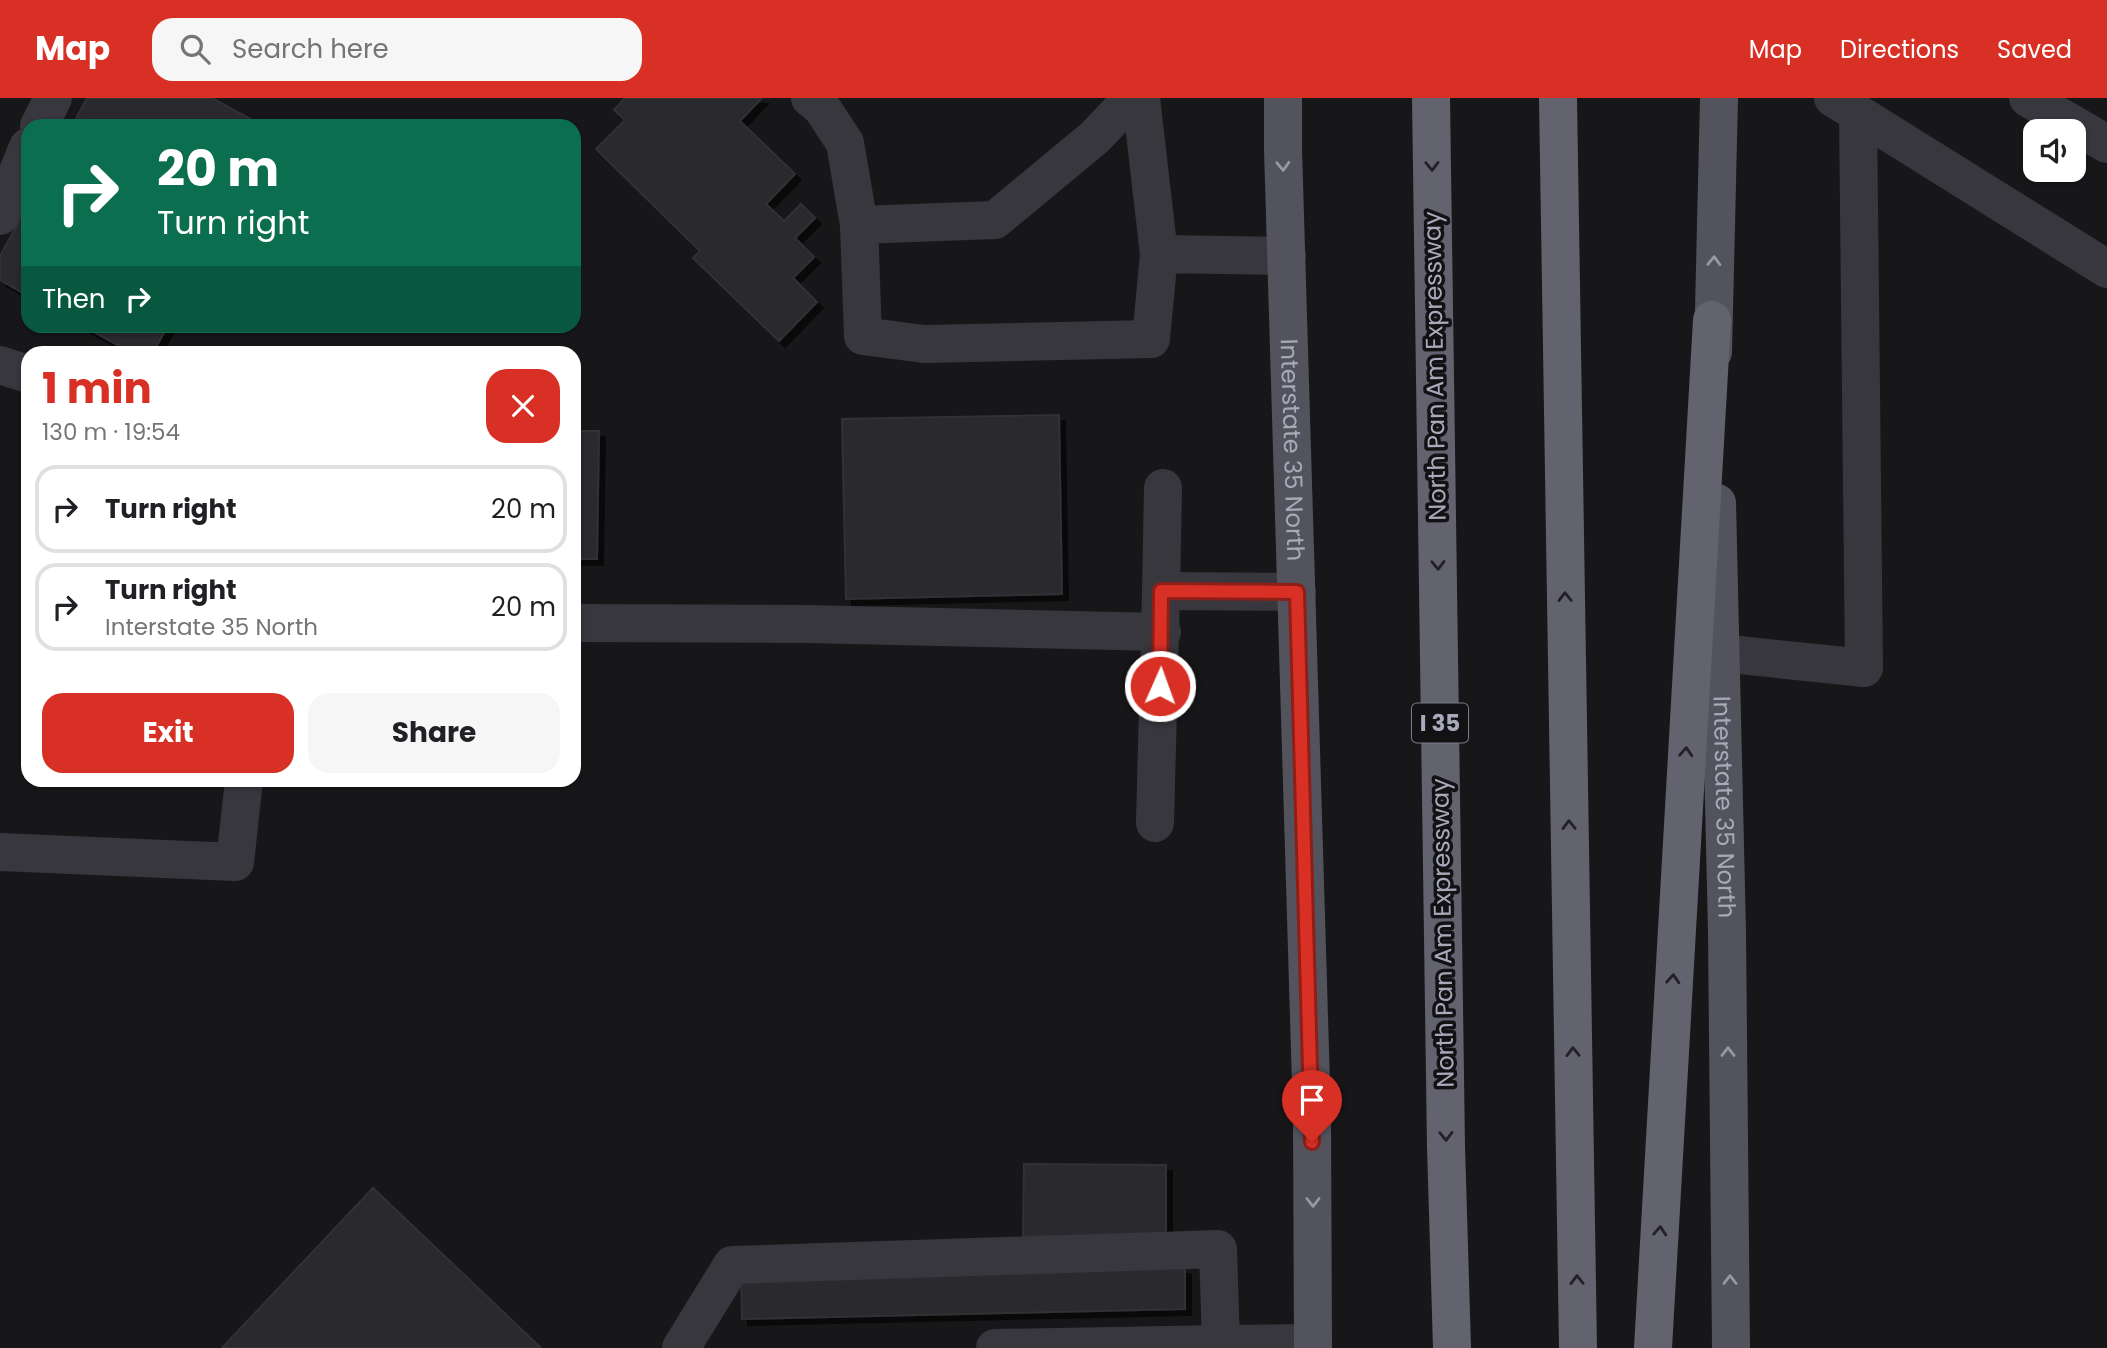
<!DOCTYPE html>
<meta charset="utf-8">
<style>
body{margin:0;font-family:Poppins,sans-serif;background:#f6f6f6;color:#202124;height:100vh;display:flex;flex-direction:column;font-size:26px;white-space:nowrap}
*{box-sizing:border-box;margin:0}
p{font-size:23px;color:#757577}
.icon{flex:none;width:38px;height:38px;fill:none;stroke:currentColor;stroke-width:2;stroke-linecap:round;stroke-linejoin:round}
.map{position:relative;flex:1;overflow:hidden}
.sheet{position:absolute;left:21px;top:248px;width:560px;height:441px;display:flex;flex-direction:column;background:#fff;border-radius:21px;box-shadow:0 2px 5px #0004}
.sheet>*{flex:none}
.hud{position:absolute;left:21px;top:21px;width:560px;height:214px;border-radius:21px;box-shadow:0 2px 5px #0004;background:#0b6e4f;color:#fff;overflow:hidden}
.fabs{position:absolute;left:2023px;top:21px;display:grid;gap:14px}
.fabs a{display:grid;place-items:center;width:63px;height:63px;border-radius:14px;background:#fff;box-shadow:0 2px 5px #0004;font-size:35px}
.pin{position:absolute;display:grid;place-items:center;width:60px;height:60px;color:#fff;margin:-72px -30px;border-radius:50% 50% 50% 0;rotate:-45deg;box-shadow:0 0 7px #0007}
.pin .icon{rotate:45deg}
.me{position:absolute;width:77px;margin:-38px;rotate:2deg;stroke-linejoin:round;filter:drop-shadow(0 0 5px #0008)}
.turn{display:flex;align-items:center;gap:24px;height:147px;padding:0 21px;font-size:32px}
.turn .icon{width:91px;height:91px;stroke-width:2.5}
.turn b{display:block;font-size:49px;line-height:60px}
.then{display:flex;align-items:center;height:66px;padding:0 21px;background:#0003;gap:14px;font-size:26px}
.round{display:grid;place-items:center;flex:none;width:74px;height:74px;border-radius:21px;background:#f6f6f6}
.headline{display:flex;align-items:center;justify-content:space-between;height:119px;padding:0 21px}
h1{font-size:42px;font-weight:700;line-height:52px;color:#d93025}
.button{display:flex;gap:14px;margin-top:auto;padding:14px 21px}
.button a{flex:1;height:80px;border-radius:21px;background:#d93025;color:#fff;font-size:28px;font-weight:700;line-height:80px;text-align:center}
.button a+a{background:#f6f6f6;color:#202124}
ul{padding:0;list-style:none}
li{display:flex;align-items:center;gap:21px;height:88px;margin:0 14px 10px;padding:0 7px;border:4px solid #e0e0e0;border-radius:21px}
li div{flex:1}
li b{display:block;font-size:26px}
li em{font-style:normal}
header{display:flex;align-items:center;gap:42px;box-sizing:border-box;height:98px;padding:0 35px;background:#d93025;color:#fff}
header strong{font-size:33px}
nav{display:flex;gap:38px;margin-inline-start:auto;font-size:24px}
.search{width:490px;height:63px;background:#f6f6f6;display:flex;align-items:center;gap:18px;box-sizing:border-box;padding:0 24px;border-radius:21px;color:#757577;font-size:26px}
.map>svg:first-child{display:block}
</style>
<header>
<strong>Map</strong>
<div class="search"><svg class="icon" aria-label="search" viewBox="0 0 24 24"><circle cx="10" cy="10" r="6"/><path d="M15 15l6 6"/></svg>Search here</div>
<nav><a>Map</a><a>Directions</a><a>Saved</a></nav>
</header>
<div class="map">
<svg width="2107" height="1250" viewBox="0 0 2107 1250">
<defs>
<filter id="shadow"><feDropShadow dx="6" dy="6" stdDeviation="0" flood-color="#0009"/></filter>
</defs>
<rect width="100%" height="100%" fill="#171719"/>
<g fill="#2a292d" stroke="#323035" stroke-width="2" filter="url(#shadow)">
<polygon points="87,0 212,0 263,28 72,28"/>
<polygon points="625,0 762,0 740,23 795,76 766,106 784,123 801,106 815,120 795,140 814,159 793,180 817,204 779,243 693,160 700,153 596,51 625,22 614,12"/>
<polygon points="28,107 28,198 0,182 0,158"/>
<polygon points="83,228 168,228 152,256 134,256"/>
<polygon points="1059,317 1062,496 846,501 842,321"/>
<polygon points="574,333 599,333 597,461 574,461"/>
<polygon points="1024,1066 1166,1067 1166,1140 1023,1138"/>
<polygon points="373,1090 541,1250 222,1250"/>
<polygon points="1185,1170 1185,1211 742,1221 741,1180"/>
</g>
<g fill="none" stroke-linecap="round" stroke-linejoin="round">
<g stroke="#38373e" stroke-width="38">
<polyline points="810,0 822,10 845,45 859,127"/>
<polyline points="1132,0 1095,39 995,122 859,127 863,238 924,246 1151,241 1159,156 1287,158"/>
<polyline points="1141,0 1159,156"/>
<polyline points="1833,0 2107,171"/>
<polyline points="2028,0 2107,46"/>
<polyline points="39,28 53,0"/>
<polyline points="0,118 28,49"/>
<polyline points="0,267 28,276"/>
<polyline points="1161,493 1163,390"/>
<polyline points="574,525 807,526 1162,534"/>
<polyline points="1720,555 1864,570 1858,16"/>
<polyline points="1155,725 1161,493 1297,494"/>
<polyline points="0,754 235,764 244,682"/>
<polyline points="681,1250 732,1167 1218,1151 1221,1246 1313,1245"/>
<polyline points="995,1250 1221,1246 1221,1250"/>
</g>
<g stroke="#53535d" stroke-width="38">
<path id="s1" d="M1283,0V51L1312,1019L1313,1250"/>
<polyline points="1713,254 1719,0"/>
<path id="s2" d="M1717,405L1727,834L1731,1250"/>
</g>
<g stroke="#636370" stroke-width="38">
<polyline points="1431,0 1446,1048 1452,1250"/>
<polyline points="1558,0 1578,1250"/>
<polyline points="1653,1250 1712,222"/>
</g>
</g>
<defs><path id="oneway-chevron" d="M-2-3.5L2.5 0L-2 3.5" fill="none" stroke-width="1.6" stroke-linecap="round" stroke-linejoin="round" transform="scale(1.75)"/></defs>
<g stroke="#9798a7">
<use href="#oneway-chevron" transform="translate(1283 68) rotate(88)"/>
<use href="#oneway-chevron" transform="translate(1714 163) rotate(-88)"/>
<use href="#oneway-chevron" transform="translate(1728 954) rotate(-90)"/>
<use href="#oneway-chevron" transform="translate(1313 1104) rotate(90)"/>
<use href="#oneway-chevron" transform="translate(1730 1182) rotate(-90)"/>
</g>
<g stroke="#222126">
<use href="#oneway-chevron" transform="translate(1432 68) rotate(89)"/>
<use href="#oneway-chevron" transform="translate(1438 467) rotate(89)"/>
<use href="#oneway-chevron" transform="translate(1565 499) rotate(-91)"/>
<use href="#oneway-chevron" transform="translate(1686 654) rotate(-87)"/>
<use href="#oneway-chevron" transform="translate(1569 727) rotate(-91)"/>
<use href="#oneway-chevron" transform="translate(1673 881) rotate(-87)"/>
<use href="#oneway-chevron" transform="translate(1573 954) rotate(-91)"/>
<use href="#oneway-chevron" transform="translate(1446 1038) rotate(89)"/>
<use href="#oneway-chevron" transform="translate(1660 1133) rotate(-86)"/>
<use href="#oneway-chevron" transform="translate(1577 1182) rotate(-91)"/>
</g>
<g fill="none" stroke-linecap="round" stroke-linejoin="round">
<defs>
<polyline id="route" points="1160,588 1161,493 1297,494 1312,1044"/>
</defs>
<use href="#route" stroke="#8d1f18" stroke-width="18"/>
<use href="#route" stroke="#d93025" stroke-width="12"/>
</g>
<g text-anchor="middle" stroke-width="7" stroke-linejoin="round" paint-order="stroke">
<rect fill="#121114" stroke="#7b7b88" stroke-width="2" x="1412" y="605.5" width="56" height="39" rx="5"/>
<g font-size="23" font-weight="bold" fill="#a8a9ba">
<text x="1440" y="633">I 35</text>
</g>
<g font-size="24" fill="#a8a9ba" stroke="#121114">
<text transform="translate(1435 268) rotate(-91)" y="8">North Pan Am Expressway</text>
<text dy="8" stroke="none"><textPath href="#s1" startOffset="352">Interstate 35 North</textPath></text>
<text dy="8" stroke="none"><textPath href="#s2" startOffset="304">Interstate 35 North</textPath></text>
<text transform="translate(1443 835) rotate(-91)" y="8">North Pan Am Expressway</text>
</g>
</g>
</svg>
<div class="fabs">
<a><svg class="icon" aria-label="sound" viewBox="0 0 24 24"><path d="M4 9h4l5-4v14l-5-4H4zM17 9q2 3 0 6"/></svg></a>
</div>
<div class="pin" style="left:1312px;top:1044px;background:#d93025"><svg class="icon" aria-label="arrive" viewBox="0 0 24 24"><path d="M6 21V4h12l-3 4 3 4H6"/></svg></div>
<svg class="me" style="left:1160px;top:588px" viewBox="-20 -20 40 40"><circle r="17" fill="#d93025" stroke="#fff" stroke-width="3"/><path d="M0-11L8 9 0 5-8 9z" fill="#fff"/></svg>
<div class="hud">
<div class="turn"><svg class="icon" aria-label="right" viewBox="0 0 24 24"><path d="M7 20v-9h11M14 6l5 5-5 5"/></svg><div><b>20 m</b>Turn right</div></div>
<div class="then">Then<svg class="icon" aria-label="right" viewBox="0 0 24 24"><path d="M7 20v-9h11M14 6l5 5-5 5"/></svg></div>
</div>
<section class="sheet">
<div class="headline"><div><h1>1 min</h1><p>130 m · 19:54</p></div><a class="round" style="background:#d93025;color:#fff"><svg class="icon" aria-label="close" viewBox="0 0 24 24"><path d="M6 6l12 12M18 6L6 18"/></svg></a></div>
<ul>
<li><svg class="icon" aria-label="right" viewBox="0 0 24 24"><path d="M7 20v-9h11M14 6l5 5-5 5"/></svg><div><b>Turn right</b></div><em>20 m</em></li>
<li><svg class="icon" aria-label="right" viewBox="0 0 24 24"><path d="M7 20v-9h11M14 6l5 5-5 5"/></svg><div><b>Turn right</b><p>Interstate 35 North</p></div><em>20 m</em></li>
</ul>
<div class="button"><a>Exit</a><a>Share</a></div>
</section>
</div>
